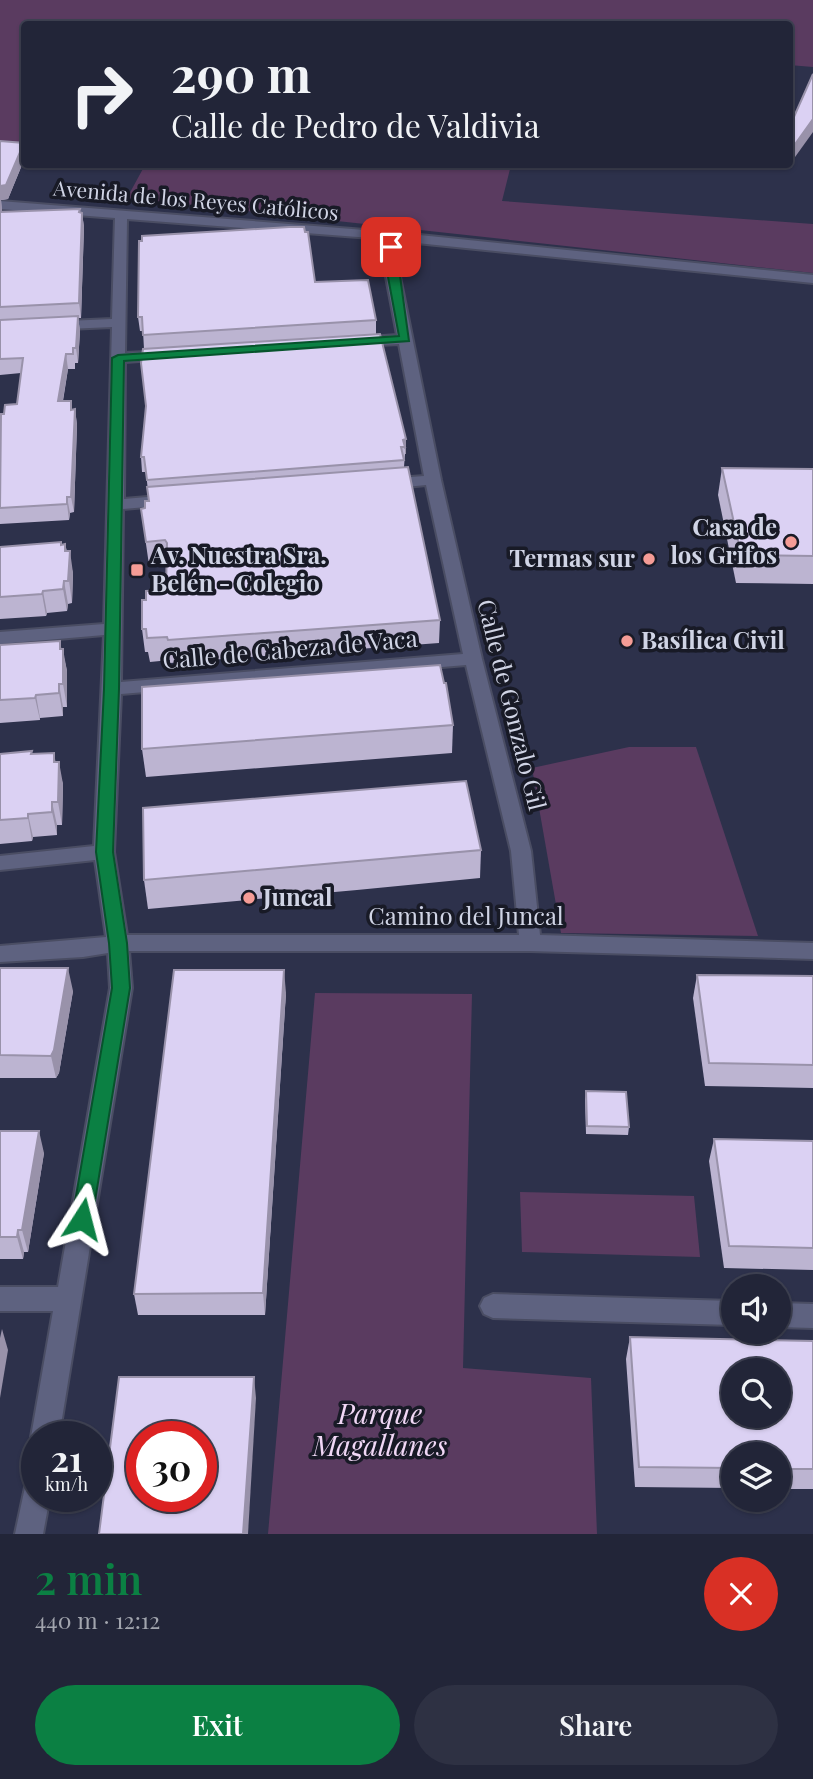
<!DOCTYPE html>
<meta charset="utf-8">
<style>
body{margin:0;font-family:"Playfair Display",serif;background:#2e3143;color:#f1f3f6;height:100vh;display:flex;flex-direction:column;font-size:26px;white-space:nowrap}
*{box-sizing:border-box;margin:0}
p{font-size:23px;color:#a2a5ae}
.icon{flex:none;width:38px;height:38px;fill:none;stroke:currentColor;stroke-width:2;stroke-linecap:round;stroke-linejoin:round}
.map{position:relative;height:1534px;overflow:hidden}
.sheet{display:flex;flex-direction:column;background:#222538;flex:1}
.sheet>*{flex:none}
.hud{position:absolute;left:21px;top:21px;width:772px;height:147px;border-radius:7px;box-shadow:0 2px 5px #0004,0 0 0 2px #3f4253;background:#222538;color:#f1f3f6;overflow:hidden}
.controls{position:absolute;left:721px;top:1274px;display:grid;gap:14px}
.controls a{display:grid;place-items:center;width:70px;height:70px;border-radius:50%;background:#222538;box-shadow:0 2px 5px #0004,0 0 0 2px #3f4253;font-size:35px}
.speed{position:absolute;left:21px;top:1421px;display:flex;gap:14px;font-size:35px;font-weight:700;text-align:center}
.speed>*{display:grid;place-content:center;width:91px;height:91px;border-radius:50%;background:#222538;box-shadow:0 2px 5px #0004,0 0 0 2px #3f4253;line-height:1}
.speed small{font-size:18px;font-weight:400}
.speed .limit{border:10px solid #d22;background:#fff;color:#111}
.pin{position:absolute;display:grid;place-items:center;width:60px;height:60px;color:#fff;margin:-30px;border-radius:14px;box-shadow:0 4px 10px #0006}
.me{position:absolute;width:77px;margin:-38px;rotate:9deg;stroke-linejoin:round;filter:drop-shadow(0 0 5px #0008)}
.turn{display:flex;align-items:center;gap:24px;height:147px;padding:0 35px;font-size:32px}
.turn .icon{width:91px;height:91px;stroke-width:2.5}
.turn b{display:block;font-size:49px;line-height:60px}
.round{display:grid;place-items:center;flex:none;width:74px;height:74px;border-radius:37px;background:#2e3143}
.head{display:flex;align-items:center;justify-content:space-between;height:119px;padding:0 35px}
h1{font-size:42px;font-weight:600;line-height:52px;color:#0b8043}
.action{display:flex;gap:14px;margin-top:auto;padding:14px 35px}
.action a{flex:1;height:80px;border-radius:42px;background:#0b8043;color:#fff;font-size:28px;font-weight:600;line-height:80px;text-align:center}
.action a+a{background:#2e3143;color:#f1f3f6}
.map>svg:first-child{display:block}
</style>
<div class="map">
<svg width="813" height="1534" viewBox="0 0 813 1534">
<rect width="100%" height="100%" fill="#2d314b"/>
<g fill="#5a3b60">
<polygon points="0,0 813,0 813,67 789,65 789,24 24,24 24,150 0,148"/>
<polygon points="145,165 511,165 502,201 813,224 813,273 127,198"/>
<polygon points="629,747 696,747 758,936 561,933 532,768"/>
<polygon points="315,993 472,994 463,1368 591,1378 597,1534 268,1534"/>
<polygon points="520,1192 694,1196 700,1257 522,1252"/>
</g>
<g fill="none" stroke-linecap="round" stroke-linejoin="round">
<defs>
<g id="minor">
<path d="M0,201L390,232L813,275V283L397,241L400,277L441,480L482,659L531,851L540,935L813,943V959L530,951H129L132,988L59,1437H37V1447L31,1437L53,1311H0V1287H58L110,988L108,953L83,957L0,962V946L106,937L95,860L0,870V856L94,846L104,635L0,644V632L104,624L112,327L0,332V324L112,319L115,218L0,209ZM127,219L384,239L386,277L397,335L357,338L350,342L357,346L399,344L424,476L385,479L377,484L385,489L426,485L463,654L121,682L123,509L170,505L178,500L170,495L124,499L125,362L167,359L174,355L167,351L125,353ZM466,665L511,851L519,935H127L114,852L121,694Z"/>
<polygon points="493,1294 733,1301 733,1325 493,1318 484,1314 480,1306 484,1298"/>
<polygon points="779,1303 813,1304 813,1328 779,1327"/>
<polygon points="37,1474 37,1496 50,1496 43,1534 15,1534 27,1478"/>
</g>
</defs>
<use href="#minor" stroke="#4a4d63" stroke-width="4"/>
<use href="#minor" fill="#5e6280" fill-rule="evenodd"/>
</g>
<g fill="#bcb4d1">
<polygon points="813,74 790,164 789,163 789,128"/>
<polygon points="0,141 24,143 24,160 8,199 1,200 2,212 82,213 84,227 81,318 78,318 80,331 78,363 75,363 75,369 68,369 63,401 72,410 75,409 77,425 74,512 70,513 69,520 0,524 0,420 4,414 17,404 21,373 0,375"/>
<polygon points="315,282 376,320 376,334 380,334 406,454 405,454 404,467 440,620 439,643 170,663 170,660 150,662 148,652 145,652 142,629 146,600 166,590 167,563 149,565 141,509 145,508 149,501 146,472 142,472 141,457 146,406 144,349 143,331 140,331 138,317"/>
<polygon points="722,468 813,469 813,584 736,583 718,495"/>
<polygon points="62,544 65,544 73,573 72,603 68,604 67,611 47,613 46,616 0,619 0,547"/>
<polygon points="0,645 62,649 67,671 67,707 63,707 63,716 40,718 40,720 0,723"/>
<polygon points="453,725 452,753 146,777 142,749"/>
<polygon points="0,754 33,754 56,762 63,784 62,825 57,825 57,835 33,837 32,841 0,844"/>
<polygon points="481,850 480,878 357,890 148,909 144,880"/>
<polygon points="0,968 73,991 59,1073 56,1078 0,1078"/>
<polygon points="697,975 813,976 813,1088 705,1086 693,998"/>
<polygon points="286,993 265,1315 138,1315 134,1294"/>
<polygon points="586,1091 629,1127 628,1135 586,1134 585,1099"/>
<polygon points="0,1131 44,1153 28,1252 24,1252 23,1259 0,1259"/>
<polygon points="714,1139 813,1141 813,1270 724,1268 709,1161"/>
<polygon points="630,1337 813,1341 813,1489 779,1489 779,1454 733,1454 733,1488 635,1487 626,1359"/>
</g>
<g fill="#9992aa">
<polygon points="813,119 813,132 790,164 793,147"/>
<polygon points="24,143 24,160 8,199 1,200 2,212 0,218 0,186"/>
<polygon points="82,213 84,227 81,318 79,303"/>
<polygon points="78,316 80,331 78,363 76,348"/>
<polygon points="66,354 68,369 60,417 58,401"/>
<polygon points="75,409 77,425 74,512 71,497"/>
<polygon points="406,439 406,454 405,454 405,447 403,440"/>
<polygon points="67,497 70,513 69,520 67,504"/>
<polygon points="65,544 69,566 70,551 73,573 72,603 65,551"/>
<polygon points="64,581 68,604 67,611 63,589"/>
<polygon points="43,591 47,613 46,616 42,594"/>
<polygon points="60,641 63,658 63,649 67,671 67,707 63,684"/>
<polygon points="59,684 63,707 63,716 59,693"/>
<polygon points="36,695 40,718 40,720 35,698"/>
<polygon points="54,753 58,776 59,762 63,784 62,825 58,802"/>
<polygon points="52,802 57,825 57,835 52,812"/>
<polygon points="28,814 33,837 32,841 28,818"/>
<polygon points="68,968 73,991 59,1073 56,1078 51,1056"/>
<polygon points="284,970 286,993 265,1315 263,1293"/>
<polygon points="39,1131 44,1153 28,1252 22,1230"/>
<polygon points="18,1230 24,1252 23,1259 17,1237"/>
<polygon points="2,1329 8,1350 0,1398 0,1338"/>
<polygon points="254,1377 256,1398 248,1534 243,1534"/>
</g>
<g fill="#dbd1f3" stroke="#9992aa" stroke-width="2" fill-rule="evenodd">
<polygon points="813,74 813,119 793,147 789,145 789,128"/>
<polygon points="0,141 24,143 6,185 0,186"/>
<polygon points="80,209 79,212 82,213 79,303 0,307 0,212"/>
<polygon points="289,227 304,227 305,232 308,232 315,282 368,280 376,320 143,335 142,317 138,317 139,241 142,241 142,236"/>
<polygon points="78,316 76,348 73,348 73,354 66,354 58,401 71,401 71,410 75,409 71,497 67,497 67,504 0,508 1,414 4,414 5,405 17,404 23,358 0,359 0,320"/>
<polygon points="380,334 406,439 403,440 405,447 401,447 404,460 147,480 144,457 141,457 146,406 141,363 143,349"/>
<polygon points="408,467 440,620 168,640 167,637 147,638 146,629 142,629 142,600 146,600 146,591 166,590 167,543 165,540 146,542 141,509 145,508 145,501 149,501 147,487"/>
<polygon points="722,468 813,469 813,556 741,555"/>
<polygon points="61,542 61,545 65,544 65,551 70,551 68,581 64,581 63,589 43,591 42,594 0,597 0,547"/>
<polygon points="60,641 60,649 63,649 63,684 59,684 59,693 36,695 35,698 0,700 0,645"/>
<polygon points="440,665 444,683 446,683 453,725 142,749 142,687"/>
<polygon points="32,751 31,754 54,753 54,762 59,762 58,802 52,802 52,812 28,814 28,818 0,820 0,754"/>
<polygon points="466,781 481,850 144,880 143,808"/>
<polygon points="0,968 68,968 54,1050 51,1056 0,1055"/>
<polygon points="174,970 284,970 263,1293 134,1294"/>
<polygon points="697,975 813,976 813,1065 709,1063"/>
<polygon points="586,1091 626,1092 629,1127 587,1126"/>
<polygon points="0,1131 39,1131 22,1230 18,1230 17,1237 0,1237"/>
<polygon points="714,1139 813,1141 813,1248 729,1246"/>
<path d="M630,1337L813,1341V1469H779V1454H733V1468L639,1467ZM733,1370H779V1416H733Z"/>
<path d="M119,1377H254L243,1534H99ZM142,1437H201V1496H142Z"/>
</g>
<polygon fill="#0b8043" stroke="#07532c" stroke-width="2" points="391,244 396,247 409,341 124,361 119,689 113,852 127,943 130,988 92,1219 89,1225 82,1228 75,1225 72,1219 112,988 109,943 96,852 104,689 112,358 118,355 399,336 388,277 386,247"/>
<g fill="#f59c96" stroke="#181a26" stroke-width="2.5">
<circle cx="791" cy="542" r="7"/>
<circle cx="649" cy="559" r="7"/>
<rect x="130" y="563" width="14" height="14" rx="3.5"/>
<circle cx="627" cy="641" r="7"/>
<circle cx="249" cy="898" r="7"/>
</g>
<g text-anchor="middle" stroke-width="7" stroke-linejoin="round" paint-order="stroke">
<g font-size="21" fill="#d0d4e5" stroke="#181a26">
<text transform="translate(196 201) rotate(5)" y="7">Avenida de los Reyes Católicos</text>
</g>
<g font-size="24" font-weight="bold" fill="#d0d4e5" stroke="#181a26" text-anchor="start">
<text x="777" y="536" text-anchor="end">Casa de<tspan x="777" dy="28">los Grifos</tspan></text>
<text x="151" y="564">Av. Nuestra Sra.<tspan x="151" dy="28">Belén - Colegio</tspan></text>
<text x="635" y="567" text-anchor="end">Termas sur</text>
<text x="641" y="649">Basílica Civil</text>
<text x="263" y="906">Juncal</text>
</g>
<g font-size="24" fill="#d0d4e5" stroke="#181a26">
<text transform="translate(290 650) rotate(-5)" y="8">Calle de Cabeza de Vaca</text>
<text transform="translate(511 705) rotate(76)" y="8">Calle de Gonzalo Gil</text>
<text x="466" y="925">Camino del Juncal</text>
</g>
<g font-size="28" font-style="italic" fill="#f1d8f6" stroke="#181a26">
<text x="380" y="1424">Parque<tspan x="380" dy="32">Magallanes</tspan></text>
</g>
</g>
</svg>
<div class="controls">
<a><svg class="icon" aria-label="sound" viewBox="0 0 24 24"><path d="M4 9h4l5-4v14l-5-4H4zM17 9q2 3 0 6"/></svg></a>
<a><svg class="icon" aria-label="search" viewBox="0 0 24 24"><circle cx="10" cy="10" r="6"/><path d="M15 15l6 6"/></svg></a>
<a><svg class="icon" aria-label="layers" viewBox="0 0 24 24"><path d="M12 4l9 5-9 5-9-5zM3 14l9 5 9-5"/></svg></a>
</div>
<div class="speed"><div>21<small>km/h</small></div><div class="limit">30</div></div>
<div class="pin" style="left:391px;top:247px;background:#d93025"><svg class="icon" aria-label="arrive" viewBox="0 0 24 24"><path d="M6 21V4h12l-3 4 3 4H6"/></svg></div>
<svg class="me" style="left:82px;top:1219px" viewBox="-20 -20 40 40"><path d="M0-17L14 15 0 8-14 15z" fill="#0b8043" stroke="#fff" stroke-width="4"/></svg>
<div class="hud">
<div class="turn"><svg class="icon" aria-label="right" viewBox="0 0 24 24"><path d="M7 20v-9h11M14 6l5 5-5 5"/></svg><div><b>290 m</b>Calle de Pedro de Valdivia</div></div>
</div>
</div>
<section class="sheet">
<div class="head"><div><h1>2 min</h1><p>440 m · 12:12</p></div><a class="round" style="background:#d93025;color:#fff"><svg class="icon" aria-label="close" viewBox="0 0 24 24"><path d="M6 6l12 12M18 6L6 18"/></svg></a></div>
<div class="action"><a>Exit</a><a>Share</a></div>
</section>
